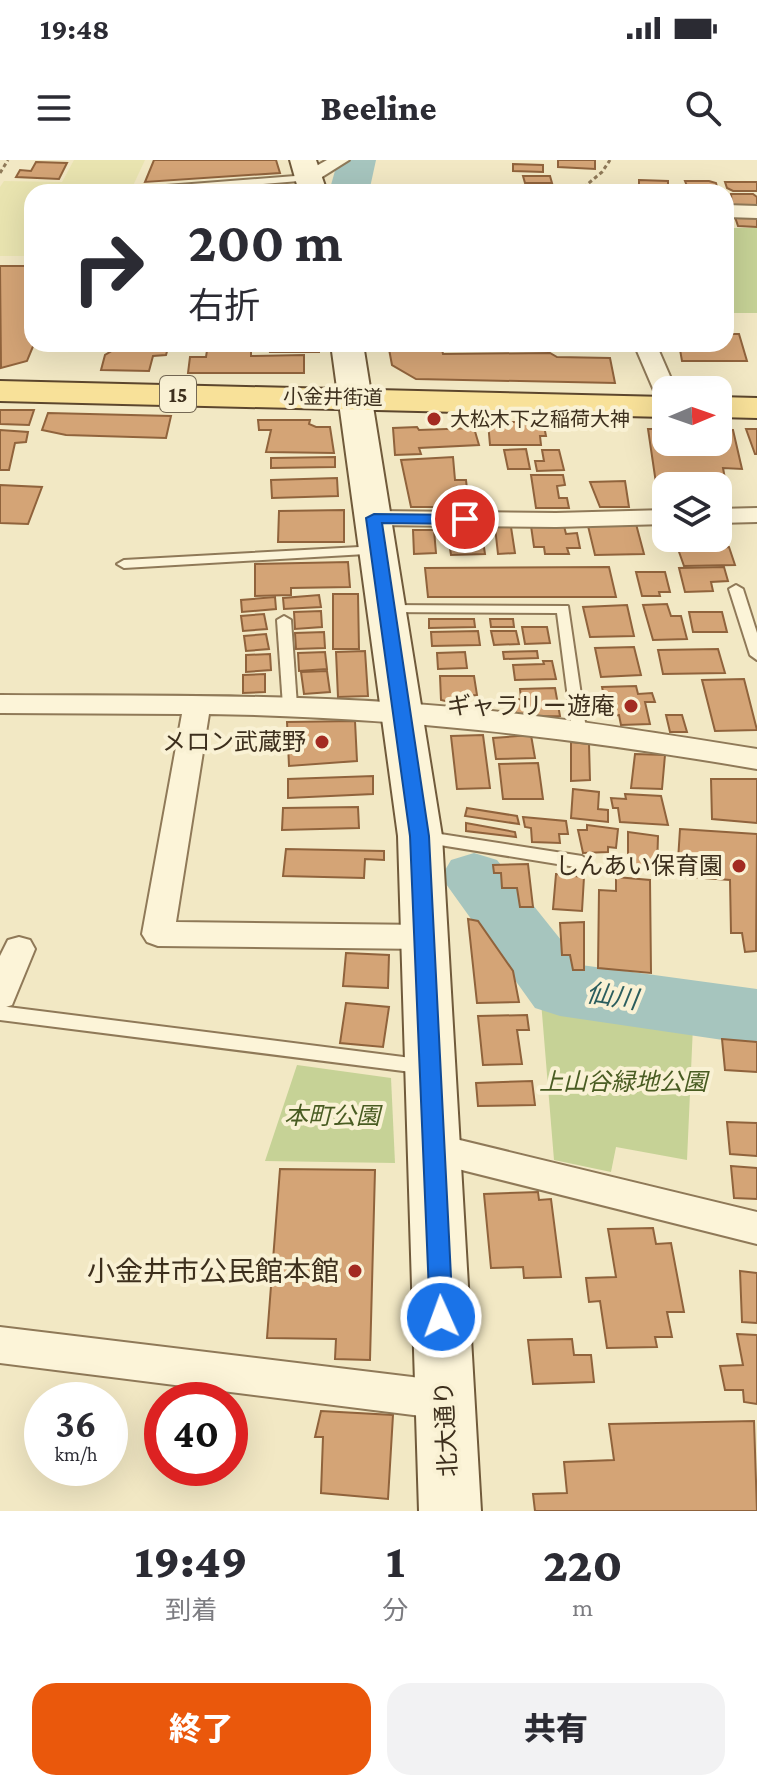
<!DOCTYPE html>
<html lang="ja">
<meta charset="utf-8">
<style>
body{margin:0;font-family:"Crimson Pro","Noto Sans JP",serif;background:#f2f2f3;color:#2b2b33;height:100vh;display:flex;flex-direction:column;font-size:30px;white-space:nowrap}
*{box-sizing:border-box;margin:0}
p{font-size:26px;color:#7c7c81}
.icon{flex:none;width:44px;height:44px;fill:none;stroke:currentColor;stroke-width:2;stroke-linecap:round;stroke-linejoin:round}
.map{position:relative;height:1351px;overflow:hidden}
.panel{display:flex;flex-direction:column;background:#fff;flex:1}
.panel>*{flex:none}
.top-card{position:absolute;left:24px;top:24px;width:710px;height:168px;border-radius:24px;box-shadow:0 8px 32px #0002;background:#fff;color:#2b2b33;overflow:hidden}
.needle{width:52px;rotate:88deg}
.buttons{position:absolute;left:652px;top:216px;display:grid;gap:16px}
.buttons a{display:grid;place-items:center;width:80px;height:80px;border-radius:16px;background:#fff;box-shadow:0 8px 32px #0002;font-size:40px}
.speed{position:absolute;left:24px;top:1222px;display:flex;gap:16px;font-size:40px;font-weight:700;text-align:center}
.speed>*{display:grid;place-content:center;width:104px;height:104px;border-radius:50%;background:#fff;box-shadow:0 8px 32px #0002;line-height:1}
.speed small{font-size:20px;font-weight:400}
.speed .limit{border:12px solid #d22;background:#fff;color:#111}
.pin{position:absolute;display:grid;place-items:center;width:68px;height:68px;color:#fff;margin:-34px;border:4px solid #fff;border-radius:50%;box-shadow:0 2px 8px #0007}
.me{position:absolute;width:88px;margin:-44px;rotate:358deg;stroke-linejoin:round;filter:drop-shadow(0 0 6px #0008)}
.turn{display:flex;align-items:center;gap:28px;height:168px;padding:0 32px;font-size:36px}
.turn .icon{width:104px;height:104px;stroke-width:2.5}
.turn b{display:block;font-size:56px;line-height:68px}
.eta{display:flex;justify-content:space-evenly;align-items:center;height:136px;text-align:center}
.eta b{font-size:48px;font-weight:800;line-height:56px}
.action{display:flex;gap:16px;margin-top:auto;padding:16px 32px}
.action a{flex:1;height:92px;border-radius:24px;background:#ea580c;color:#fff;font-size:32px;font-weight:800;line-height:92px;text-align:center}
.action a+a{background:#f2f2f3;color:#2b2b33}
.status{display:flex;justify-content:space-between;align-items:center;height:56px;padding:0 40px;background:#fff;direction:ltr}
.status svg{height:22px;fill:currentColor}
header{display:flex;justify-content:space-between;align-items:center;height:104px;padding:0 32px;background:#fff;font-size:36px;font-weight:800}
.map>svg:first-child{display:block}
</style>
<div class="status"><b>19:48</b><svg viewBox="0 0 49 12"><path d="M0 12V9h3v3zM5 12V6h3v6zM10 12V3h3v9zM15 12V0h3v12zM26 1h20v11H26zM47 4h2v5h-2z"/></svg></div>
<header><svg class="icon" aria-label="menu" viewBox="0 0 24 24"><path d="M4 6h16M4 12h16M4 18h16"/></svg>Beeline<svg class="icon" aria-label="search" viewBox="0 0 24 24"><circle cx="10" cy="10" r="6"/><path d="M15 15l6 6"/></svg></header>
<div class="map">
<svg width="757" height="1351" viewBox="0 0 757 1351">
<rect width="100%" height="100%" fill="#f2e8c4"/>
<polygon fill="#e9e4b0" points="74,0 145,0 130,32 32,32 32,96 0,96 0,27 4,21 62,22"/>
<g fill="#c6d296">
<rect x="726" y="68" width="31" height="85"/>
<polygon points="541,841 693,866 687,1000 616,987 611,1012 554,1000"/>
<polygon points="297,905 391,918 395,1003 265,1001"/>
</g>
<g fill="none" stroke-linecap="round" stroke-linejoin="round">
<g fill="#a6c5be" fill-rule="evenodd">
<polygon points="338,0 376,0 369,32 329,32"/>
<polygon points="474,693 497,700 581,805 757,829 757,885 560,856 535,848 441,717 451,700"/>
</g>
</g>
<g fill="#d4a476" stroke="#90633c" stroke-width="2">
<polygon points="154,0 276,0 280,13 145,22"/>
<polygon points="558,0 595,0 595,9 558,7"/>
<polygon points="36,2 67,3 59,19 16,17 20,10 31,11"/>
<polygon points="513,4 543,5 543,12 513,11"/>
<polygon points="523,16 550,16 552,23 525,23"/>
<polygon points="639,20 668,21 668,28 658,28 659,32 644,31 639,28"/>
<polygon points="685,21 709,21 716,23 718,31 696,29 694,26 687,26"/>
<polygon points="725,22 757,22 757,31 733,31 727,28"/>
<polygon points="426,27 427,32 358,32 358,28"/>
<polygon points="731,34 753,34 757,37 757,45 732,46"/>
<polygon points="734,54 757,55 757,67 738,66"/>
<polygon points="0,106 32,106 34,184 27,201 1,208"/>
<polygon points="726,174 739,174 747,201 682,201 679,184 726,184"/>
<polygon points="107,184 156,184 155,188 168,188 166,195 153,196 149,211 101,210 105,195 115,189"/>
<polygon points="208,184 251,184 251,196 304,195 304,213 188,213 190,197 206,197"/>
<polygon points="271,184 319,184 319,192 270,192"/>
<polygon points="388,184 441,184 443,194 550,193 557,197 610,198 615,223 416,219 392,205"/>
<polygon points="0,250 34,250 29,265 0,264"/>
<polygon points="48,253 171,256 166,278 66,275 42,270"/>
<polygon points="258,260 310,260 309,264 316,267 330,267 334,293 266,292 271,270 259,270"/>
<polygon points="488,262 535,262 536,266 544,266 546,276 540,276 541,285 490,285"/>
<polygon points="417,267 419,270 474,268 479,285 419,288 421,294 395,295 393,268"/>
<polygon points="648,269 666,269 666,282 718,282 718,270 733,270 742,309 723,308 729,340 718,340 718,326 666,326 664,339 662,330 657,330"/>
<polygon points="746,269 757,269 757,294 755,294"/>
<polygon points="0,270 28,272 26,282 15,283 9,310 0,310"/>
<polygon points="526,289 530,309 508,309 504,290"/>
<polygon points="542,290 559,290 564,310 537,311 535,301 544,301"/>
<polygon points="335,297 335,307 271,308 271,298"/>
<polygon points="453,297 455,320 466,320 469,347 411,347 401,300"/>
<polygon points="531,315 563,315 565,325 557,326 559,338 567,338 569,348 536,348"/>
<polygon points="337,318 338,336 272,338 271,320"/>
<polygon points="625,321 629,347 600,347 590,322"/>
<polygon points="0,325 42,327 28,364 0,363"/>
<polygon points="344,350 344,382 278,382 279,351"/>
<polygon points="636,364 644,394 595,395 588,366"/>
<polygon points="531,366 564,366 566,374 577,373 580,388 567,388 569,394 545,394 544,387 534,387"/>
<polygon points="495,367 511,367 515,393 498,394"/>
<polygon points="481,368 485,394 451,395 447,369"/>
<polygon points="413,370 434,370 436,393 414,394"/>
<polygon points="682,378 716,378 718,384 683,385"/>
<polygon points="729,387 735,405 684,406 678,389"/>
<polygon points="348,402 350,427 291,428 291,435 255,436 255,404"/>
<polygon points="609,407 616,437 428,437 425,408"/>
<polygon points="724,407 728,421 711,422 713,431 685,432 679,408"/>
<polygon points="636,412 665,412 670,432 659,432 660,436 642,436"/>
<polygon points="333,434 358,434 359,489 333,489"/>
<polygon points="319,435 321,447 284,449 283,438"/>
<polygon points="275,437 276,449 242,452 241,440"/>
<polygon points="667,444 671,456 681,456 687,479 653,480 643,445"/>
<polygon points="627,445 634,476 590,477 583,447"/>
<polygon points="321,451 322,467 295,469 294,452"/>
<polygon points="689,452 722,452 727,472 693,472"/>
<polygon points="264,454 267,469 243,471 241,456"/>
<polygon points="429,459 474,459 475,467 429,468"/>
<polygon points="490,459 513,459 514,467 491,467"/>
<polygon points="522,467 547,467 550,483 525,484"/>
<polygon points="478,471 480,485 432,486 431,472"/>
<polygon points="491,471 516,471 519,484 494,485"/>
<polygon points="324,472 325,488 296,489 295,473"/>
<polygon points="266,474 269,489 246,491 244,476"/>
<polygon points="634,487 641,515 601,517 595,488"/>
<polygon points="718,489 725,513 663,514 658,490"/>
<polygon points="365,491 368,536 338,537 336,492"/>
<polygon points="537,491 538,498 504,499 503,492"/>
<polygon points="325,492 327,509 299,511 298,493"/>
<polygon points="465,492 467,508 438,509 437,493"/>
<polygon points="270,494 271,510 246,512 246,495"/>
<polygon points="543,501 552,501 556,519 515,520 513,505 544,504"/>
<polygon points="327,511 330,532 304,534 301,512"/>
<polygon points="265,514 265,532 243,533 243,515"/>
<polygon points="440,516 474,516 477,535 465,536 466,546 441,540"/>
<polygon points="744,519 757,570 715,571 702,520"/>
<polygon points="636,526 638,534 652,533 655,542 645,542 650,564 621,565 619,555 608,556 602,527"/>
<polygon points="555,528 560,556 516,557 514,540 521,539 520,529"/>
<polygon points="666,555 682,555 687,572 670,572"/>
<polygon points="355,561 357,601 289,606 287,562"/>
<polygon points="483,575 490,628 457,629 451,576"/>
<polygon points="531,575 535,598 496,599 493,578"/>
<polygon points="571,582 589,584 590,620 571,621"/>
<polygon points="635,594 665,595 662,629 631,628"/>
<polygon points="538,603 543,639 503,639 499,604"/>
<polygon points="373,616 373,634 288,638 288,619"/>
<polygon points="711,619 757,619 757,663 712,659"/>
<polygon points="573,629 599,632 598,649 608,650 608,662 571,658"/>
<polygon points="625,634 661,636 668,665 620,662 618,648 613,648 611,638 626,639"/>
<polygon points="358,647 359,668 282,670 283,648"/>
<polygon points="467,648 517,656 519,664 465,656"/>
<polygon points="523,657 566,661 568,674 559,674 560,683 532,682 531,668 525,667"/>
<polygon points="466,663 515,672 516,677 466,671"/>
<polygon points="587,665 618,669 616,688 608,687 608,692 583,693 578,670 587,670"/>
<polygon points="680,669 757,674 756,791 745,792 742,773 731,773 730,720 677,716"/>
<polygon points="628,672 658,676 657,709 634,707 633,698 628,698"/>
<polygon points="286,689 384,691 384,700 365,699 364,718 283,716"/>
<polygon points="528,704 533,747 520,747 517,728 502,728 501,713 494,713 493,705"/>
<polygon points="556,714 584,717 582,751 553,749"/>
<polygon points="616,717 650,720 651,813 598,808 599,730 616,731"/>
<polygon points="468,759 478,761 513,811 519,842 477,843"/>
<polygon points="584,762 584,810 573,810 570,795 562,795 560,763"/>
<polygon points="346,793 389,795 388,828 343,826"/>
<polygon points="346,843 389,847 383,887 340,883"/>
<polygon points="527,855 529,870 517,870 522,904 483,905 478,856"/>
<polygon points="722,879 757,882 757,912 725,910"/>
<polygon points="532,921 535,945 478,946 476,923"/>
<polygon points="727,962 757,963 757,996 730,994"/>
<polygon points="731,1006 757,1008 757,1039 734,1038"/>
<polygon points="280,1009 375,1010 370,1200 335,1199 336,1179 267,1178"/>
<polygon points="538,1032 539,1040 551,1039 561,1117 524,1118 523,1107 491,1108 484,1034"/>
<polygon points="653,1068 656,1084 671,1083 684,1152 667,1152 672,1177 655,1177 657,1187 607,1188 600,1141 589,1142 586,1118 616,1117 608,1069"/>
<polygon points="740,1111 757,1113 757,1163 742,1162"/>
<polygon points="737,1174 757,1175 757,1244 744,1242 743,1230 725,1230 720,1206 743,1205"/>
<polygon points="572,1179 574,1195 591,1195 594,1222 533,1224 528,1180"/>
<polygon points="321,1251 393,1255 388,1339 321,1333 323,1277 315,1277"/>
<polygon points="754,1261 757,1351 535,1351 533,1334 567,1333 564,1302 614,1300 609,1264"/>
</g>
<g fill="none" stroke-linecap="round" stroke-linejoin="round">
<defs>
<g id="lane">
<polygon points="308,15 313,18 311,20 165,32 148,30 153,27"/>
<polygon points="378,386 385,390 383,393 124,408 117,404 124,400"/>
<polygon points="736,425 743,429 757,473 757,500 750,495 729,429"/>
<polygon points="387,445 568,446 586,569 584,573 579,574 572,569 557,453 382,452 380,449 382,446"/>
<polygon points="284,456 291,460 297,546 290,551 283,546 277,460"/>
<polygon points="421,671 582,696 590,702 582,708 415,681 413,677 415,673"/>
<polygon points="0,846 427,900 433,902 436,907 433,912 427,914 0,860"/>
</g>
<g id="street">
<polygon points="327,0 349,0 314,22 302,22 299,18 302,14"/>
<polygon points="726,45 757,46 757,58 726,57"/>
<polygon points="634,184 656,184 676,230 666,230 666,240 655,233"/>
<polygon points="757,348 757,362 718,363 718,349"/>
<polygon points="666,350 666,364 556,367 374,365 365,363 362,358 365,353 374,351 556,353"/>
<path d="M0,535C134,536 268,534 401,543C521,551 639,570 757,589V609C572,577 397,557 209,554L176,762L425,765L436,769L441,777L436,785L425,789L158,786L147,782L142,774L182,554L0,553Z"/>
<polygon points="19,777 30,780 35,789 12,845 0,849 0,796 8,780"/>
<polygon points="435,974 757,1052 757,1084 422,1000 417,989 422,978"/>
<polygon points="0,1167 445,1221 459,1227 465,1240 459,1253 445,1259 0,1203"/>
</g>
<g id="secondary">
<polygon points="290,0 316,0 327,32 299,32"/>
<polygon points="331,184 363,184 442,676 481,1351 419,1351 398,676"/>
</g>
<g id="primary">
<polygon points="0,221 666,237 666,257 0,241"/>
<polygon points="718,237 757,238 757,258 718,257"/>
</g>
</defs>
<use href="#lane" stroke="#8f7958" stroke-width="4"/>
<use href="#street" stroke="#8f7958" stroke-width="4"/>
<use href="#secondary" stroke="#705a3b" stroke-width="4"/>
<use href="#primary" stroke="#5c462d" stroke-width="4"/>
<g stroke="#8f7958" stroke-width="3" stroke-dasharray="4 3" stroke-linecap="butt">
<polyline points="0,13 8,0"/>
<polyline points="578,32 602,12 610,0"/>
</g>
<use href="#lane" fill="#fcf4d8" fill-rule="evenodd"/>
<use href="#street" fill="#fcf4d8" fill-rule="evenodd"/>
<use href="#secondary" fill="#fcf4d8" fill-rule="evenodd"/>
<use href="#primary" fill="#f8e199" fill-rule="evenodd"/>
</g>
<polygon fill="#1a73e8" stroke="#114b97" stroke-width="2" points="374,354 465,355 472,359 465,364 382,363 429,676 453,1157 450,1165 441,1168 433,1165 430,1157 410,676 366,358"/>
<g fill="#a32b22" stroke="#f9f1d4" stroke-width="3">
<circle cx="434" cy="259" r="8"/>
<circle cx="631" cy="546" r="8"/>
<circle cx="322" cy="582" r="8"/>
<circle cx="739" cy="706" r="8"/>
<circle cx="355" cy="1111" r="8"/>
</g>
<g text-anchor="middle" stroke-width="8" stroke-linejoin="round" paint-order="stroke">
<g font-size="20" fill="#3d2f1d" stroke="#f9f1d4">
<text transform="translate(333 237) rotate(1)" y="7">小金井街道</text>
</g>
<g font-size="20" fill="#3d2f1d" stroke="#f9f1d4" text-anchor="start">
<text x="450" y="266">大松木下之稲荷大神</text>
</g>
<rect fill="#f9f1d4" stroke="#756954" stroke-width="2" x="160" y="216" width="36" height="36" rx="6"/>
<g font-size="22" font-weight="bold" fill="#3d2f1d">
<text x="178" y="242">15</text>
</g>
<g font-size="24" fill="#3d2f1d" stroke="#f9f1d4" text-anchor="end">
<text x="615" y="554">ギャラリー遊庵</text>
<text x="306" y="590">メロン武蔵野</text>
<text x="723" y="714">しんあい保育園</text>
</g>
<g font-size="24" font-style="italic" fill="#495c22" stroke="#f9f1d4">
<text x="623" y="930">上山谷緑地公園</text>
<text x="332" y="964">本町公園</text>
</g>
<g font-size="24" fill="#3d2f1d" stroke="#f9f1d4">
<text transform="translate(446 1269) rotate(-93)" y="8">北大通り</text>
</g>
<g font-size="26" font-style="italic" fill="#2b5e5e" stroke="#f9f1d4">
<text transform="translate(612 836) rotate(8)" y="9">仙川</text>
</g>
<g font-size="28" fill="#3d2f1d" stroke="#f9f1d4" text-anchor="end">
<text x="339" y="1121">小金井市公民館本館</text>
</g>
</g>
</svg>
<div class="buttons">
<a><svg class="needle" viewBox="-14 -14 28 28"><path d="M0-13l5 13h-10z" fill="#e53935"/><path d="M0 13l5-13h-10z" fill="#7c7c81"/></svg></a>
<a><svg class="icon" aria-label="layers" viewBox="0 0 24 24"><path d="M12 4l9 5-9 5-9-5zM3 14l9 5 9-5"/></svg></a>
</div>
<div class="speed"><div>36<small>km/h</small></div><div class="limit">40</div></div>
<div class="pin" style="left:465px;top:359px;background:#d93025"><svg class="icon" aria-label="arrive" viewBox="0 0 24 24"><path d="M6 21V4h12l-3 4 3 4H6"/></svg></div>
<svg class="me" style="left:441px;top:1157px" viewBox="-20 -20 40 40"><circle r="17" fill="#1a73e8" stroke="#fff" stroke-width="3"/><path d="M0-11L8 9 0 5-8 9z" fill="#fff"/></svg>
<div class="top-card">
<div class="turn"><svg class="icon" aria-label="right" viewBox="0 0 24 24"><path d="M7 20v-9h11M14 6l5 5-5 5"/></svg><div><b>200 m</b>右折</div></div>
</div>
</div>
<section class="panel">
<div class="eta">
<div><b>19:49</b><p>到着</p></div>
<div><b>1</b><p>分</p></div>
<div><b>220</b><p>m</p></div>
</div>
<div class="action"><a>終了</a><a>共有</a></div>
</section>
